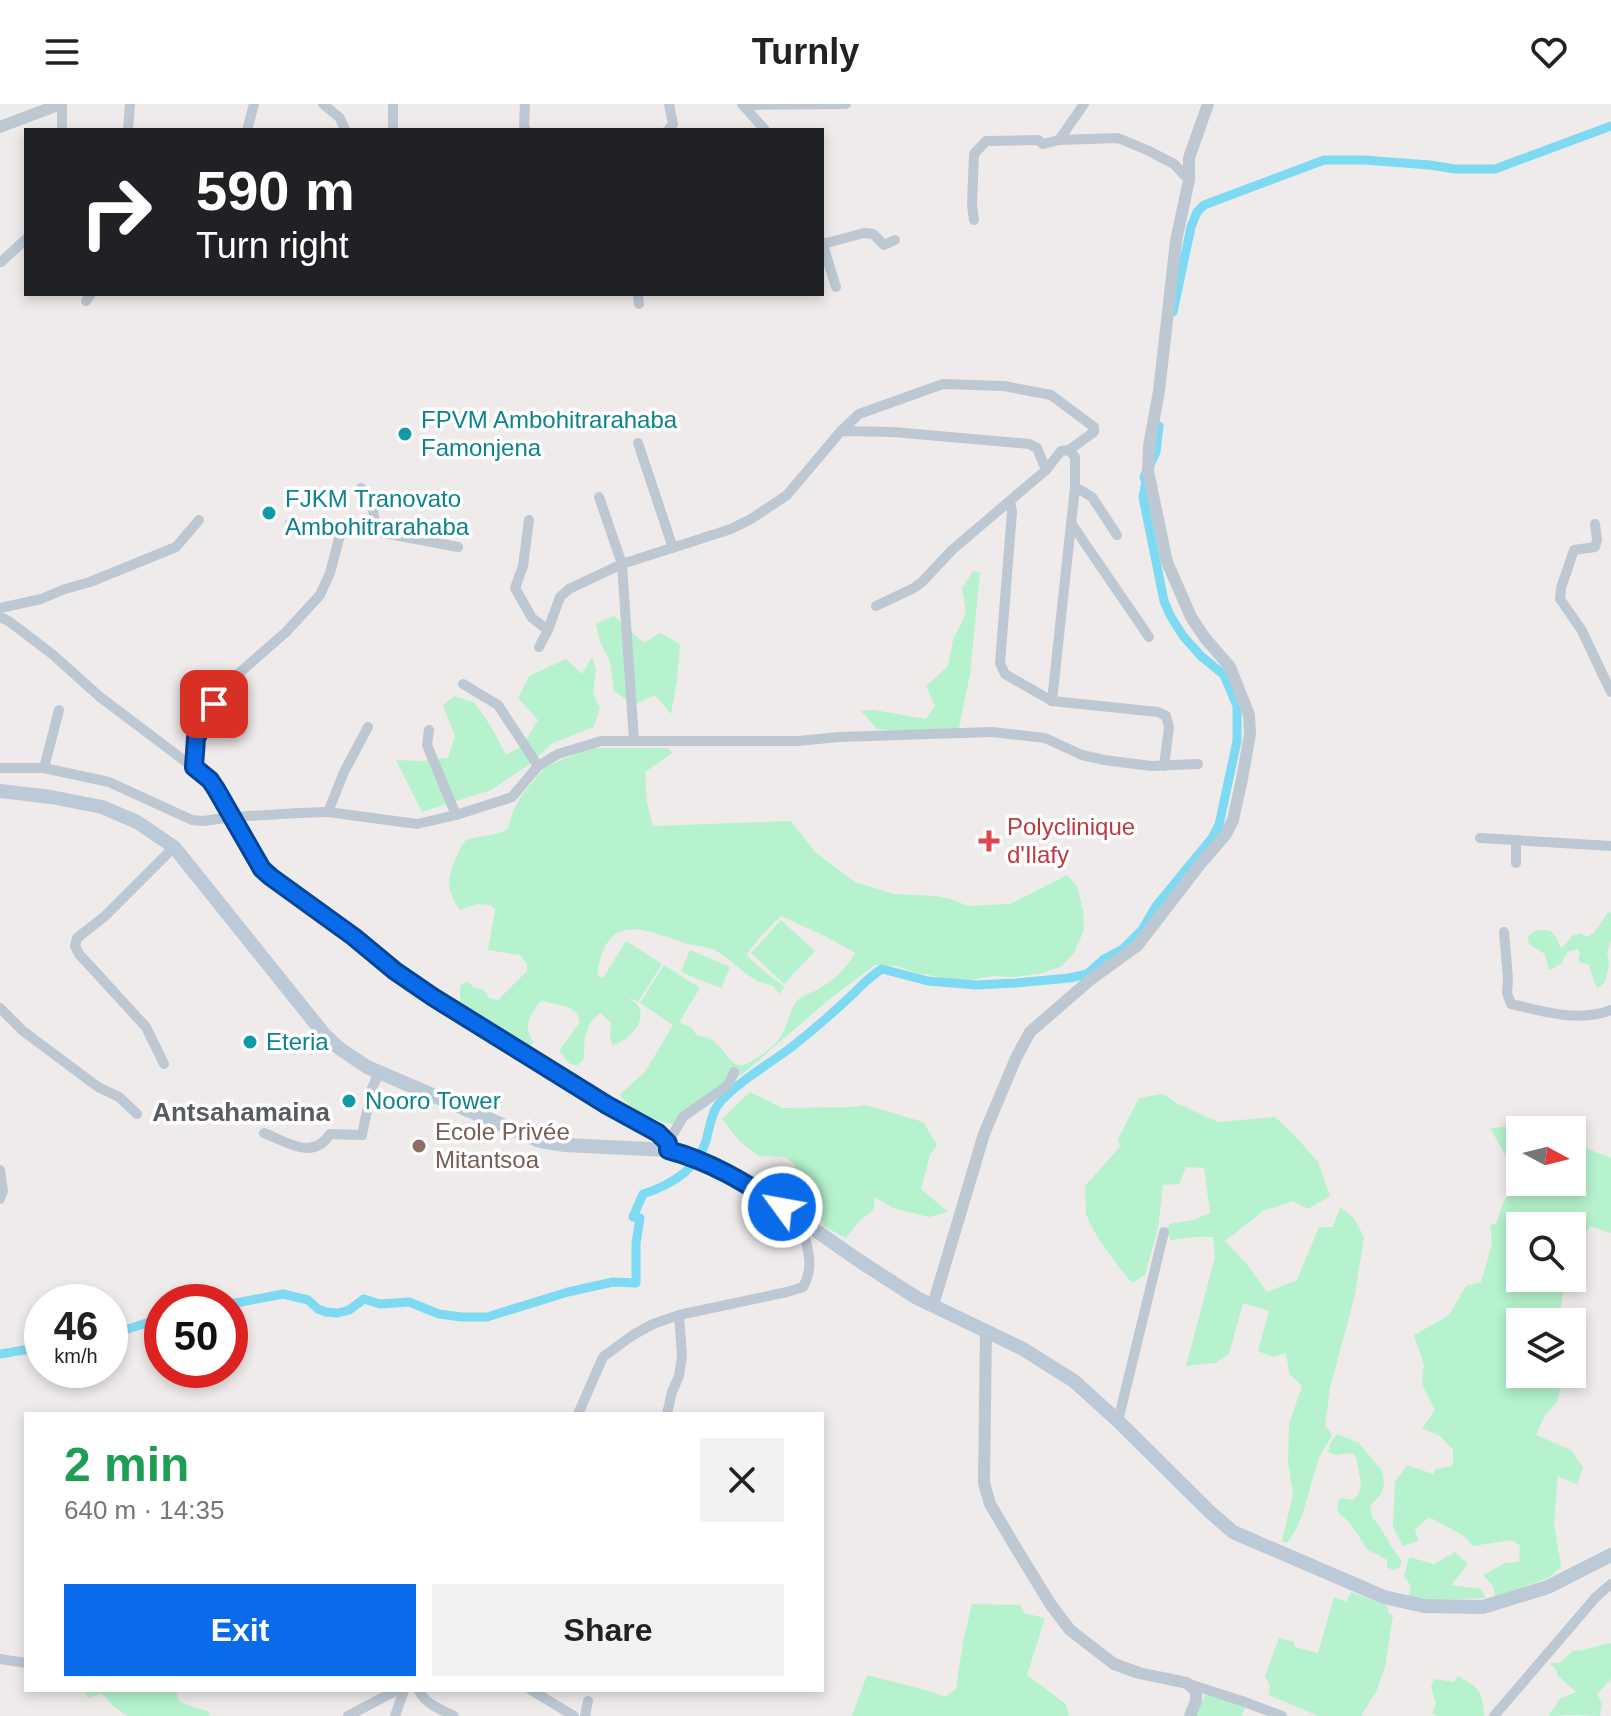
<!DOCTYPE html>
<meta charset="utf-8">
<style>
body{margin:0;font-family:Arial,sans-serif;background:#f2f2f2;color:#222;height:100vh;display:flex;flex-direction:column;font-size:30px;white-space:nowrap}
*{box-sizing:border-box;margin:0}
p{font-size:26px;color:#767676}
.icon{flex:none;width:44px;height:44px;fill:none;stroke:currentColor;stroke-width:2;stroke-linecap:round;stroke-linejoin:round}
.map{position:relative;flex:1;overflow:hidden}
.panel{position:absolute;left:24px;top:1308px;width:800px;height:280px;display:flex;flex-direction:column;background:#fff;border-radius:0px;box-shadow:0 4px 12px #0003}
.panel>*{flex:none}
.hud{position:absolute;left:24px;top:24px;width:800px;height:168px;border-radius:0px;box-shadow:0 4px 12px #0003;background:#202124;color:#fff;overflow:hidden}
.needle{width:52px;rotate:97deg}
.tools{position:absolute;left:1506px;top:1012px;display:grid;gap:16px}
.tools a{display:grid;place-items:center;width:80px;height:80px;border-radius:0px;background:#fff;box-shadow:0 4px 12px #0003;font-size:40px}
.speed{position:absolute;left:24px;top:1180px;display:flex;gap:16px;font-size:40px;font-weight:700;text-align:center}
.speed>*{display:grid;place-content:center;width:104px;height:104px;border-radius:50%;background:#fff;box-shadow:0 4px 12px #0003;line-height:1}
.speed small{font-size:20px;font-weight:400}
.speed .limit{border:12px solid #d22;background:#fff;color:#111}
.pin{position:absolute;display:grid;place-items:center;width:68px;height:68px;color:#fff;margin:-34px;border-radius:16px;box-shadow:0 4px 12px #0006}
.me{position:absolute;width:88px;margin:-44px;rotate:302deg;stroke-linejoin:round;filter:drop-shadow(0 0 6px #0008)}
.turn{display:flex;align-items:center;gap:28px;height:168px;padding:0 40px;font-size:36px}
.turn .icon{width:104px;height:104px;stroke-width:2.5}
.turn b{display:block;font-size:56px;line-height:68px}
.round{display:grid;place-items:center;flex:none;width:84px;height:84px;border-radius:0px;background:#f2f2f2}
.overview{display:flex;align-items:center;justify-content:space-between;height:136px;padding:0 40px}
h1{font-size:48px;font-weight:700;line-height:60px;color:#1e9e55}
.button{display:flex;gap:16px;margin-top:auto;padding:16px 40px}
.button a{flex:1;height:92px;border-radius:0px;background:#0a6bea;color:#fff;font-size:32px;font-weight:700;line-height:92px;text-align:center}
.button a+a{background:#f2f2f2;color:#222}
header{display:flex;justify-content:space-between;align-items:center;height:104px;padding:0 40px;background:#fff;font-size:36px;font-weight:700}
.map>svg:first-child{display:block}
</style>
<header><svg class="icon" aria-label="menu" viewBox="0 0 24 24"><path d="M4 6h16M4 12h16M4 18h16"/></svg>Turnly<svg class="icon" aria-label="heart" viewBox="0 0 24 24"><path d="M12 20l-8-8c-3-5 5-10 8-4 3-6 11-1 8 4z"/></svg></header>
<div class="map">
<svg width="1611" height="1612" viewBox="0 0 1611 1612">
<rect width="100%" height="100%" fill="#efebeb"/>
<g fill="#b5f2cd">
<polygon points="973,467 980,469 970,570 958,629 936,629 877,625 861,607 874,606 926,615 935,602 926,582 948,562 953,536 966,509 962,484"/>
<polygon points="614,512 644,539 660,529 680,540 677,577 671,610 655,591 634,601 614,587 610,558 600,538 596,520"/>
<polygon points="592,553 596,566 593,589 600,604 594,623 553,639 527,662 491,686 422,708 396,656 419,657 448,654 455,632 443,601 455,592 475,599 493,626 506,651 522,642 538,616 518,594 529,572 566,555 582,570"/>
<path d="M590,644H668L672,649L645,668L647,699L653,722L791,717L815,748L855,778L894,790L935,792L951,795L968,802L1010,800L1067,771L1077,782L1083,806L1084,826L1074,849L1062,862L1043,869L1016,873L993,872L964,877L916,869L897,862L875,861L826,898L746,967L675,1021C654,1017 634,1007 619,991L645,968L673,921L640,899L664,861L700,884L679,918L692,924L697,932C723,932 726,962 741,961C746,961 753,956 757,954C768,947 778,939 783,928C789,917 790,904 799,895C803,891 810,889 815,887C832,878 846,865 855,849L827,833L781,812L761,832L746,851L766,869L785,883L779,890L774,882C768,880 762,879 756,876C741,868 730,854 715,846C706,842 695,842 685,839C640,824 606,807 597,872L603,874L626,837L662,860L638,898L628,893C631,896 636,898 638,902C648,919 626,938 612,941L610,932L611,919L601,909C584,919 584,937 584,955L578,961L570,960L559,947L580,918L577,909L569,903L542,897C530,906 522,926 534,938L529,943L460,904V882L467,877L475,884L484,886L489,894L498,896L527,867V860L520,851L488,846L495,806L491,801L477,800L460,806C441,780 451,767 462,741L466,736C480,731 494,733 508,725L513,707L522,691L545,663Z"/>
<path d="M1609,807L1611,809V836L1607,848L1609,860L1605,878L1598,884L1596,882L1589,861L1578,857L1580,849L1578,845L1567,848L1561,860L1549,866L1545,850L1530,841L1527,834C1534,825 1540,825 1551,827L1557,835L1560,843H1563L1572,832L1580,829L1587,833L1594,829Z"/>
<polygon points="781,816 815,847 784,880 751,849"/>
<polygon points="690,846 730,863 721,884 681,868"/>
<path d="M750,988L783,1004L854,1003L866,1001L923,1018L937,1041L930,1051L921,1085L948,1108L929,1113L893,1104L875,1093L873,1107L859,1117L846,1134L823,1122V1116C806,1112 794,1100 778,1092L796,1062L787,1053L759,1052L739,1037L722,1015Z"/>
<path d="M1163,990L1176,999L1218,1018L1275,1013L1295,1032L1318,1058L1330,1092L1308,1105L1293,1097L1263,1107L1225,1137L1247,1160L1267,1188L1297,1176L1319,1123H1333L1340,1103L1354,1114L1364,1133L1355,1191L1330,1284L1325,1321L1332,1331C1327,1340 1320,1350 1317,1360C1308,1387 1305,1416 1287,1439L1282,1437L1293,1390L1288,1359L1289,1320L1302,1282L1289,1269L1286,1249L1273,1253L1258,1247L1269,1207L1243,1199L1229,1250L1215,1259L1186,1262L1215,1153L1213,1133H1194L1171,1136L1166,1125L1169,1120L1193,1116L1210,1109L1204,1064L1186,1063L1179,1080L1163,1081L1158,1124L1145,1171L1132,1179C1119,1164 1091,1128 1086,1109C1085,1101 1086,1091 1085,1082L1120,1043L1118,1035L1139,994Z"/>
<polygon points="1521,1022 1522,1026 1520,1026 1520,1078 1572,1078 1572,1039 1611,1054 1611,1129 1590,1122 1572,1150 1572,1122 1520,1122 1520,1174 1565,1174 1559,1218 1520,1218 1520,1270 1566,1270 1561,1281 1557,1298 1545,1311 1536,1331 1571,1346 1583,1363 1577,1380 1558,1372 1554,1419 1561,1463 1548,1474 1495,1493 1493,1482 1483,1471 1505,1459 1519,1458 1520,1441 1511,1436 1473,1442 1464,1432 1429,1413 1415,1425 1418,1437 1403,1442 1393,1423 1395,1378 1407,1361 1433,1370 1435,1365 1453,1362 1453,1346 1440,1332 1422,1324 1435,1306 1422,1280 1424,1261 1414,1231 1448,1212 1466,1182 1481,1178 1492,1140 1490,1121 1496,1120 1501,1104 1517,1071 1490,1024"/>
<path d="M1337,1330L1359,1339L1382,1367L1384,1381L1381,1390L1370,1402L1372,1413C1384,1426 1390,1444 1402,1457L1399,1464L1393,1466L1387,1463V1456L1368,1446L1350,1419L1338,1408L1337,1399L1341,1394L1353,1396L1359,1389L1361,1380L1356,1352L1352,1349L1336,1351L1328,1348L1330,1340Z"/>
<polygon points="1455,1448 1468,1460 1451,1481 1481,1485 1486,1494 1432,1496 1408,1495 1411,1482 1404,1472 1409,1453 1434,1460"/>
<polygon points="1351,1488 1387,1502 1389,1510 1393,1511 1385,1563 1377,1586 1361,1612 1318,1612 1269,1591 1270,1582 1265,1573 1279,1534 1294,1538 1295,1543 1318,1549 1334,1493 1346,1498"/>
<polygon points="972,1500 1020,1501 1024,1509 1045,1514 1027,1571 1066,1600 1069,1612 852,1612 867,1571 926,1586 945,1593 956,1585 963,1538"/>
<path d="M1611,1539V1575L1597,1590L1602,1600L1600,1612L1572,1611L1548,1612L1560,1595L1576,1588L1557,1571V1567L1550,1559H1559L1573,1547C1587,1547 1597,1541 1611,1539Z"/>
<path d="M1458,1572C1479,1583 1483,1588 1484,1612H1437L1432,1610L1436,1599L1431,1583L1434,1575L1454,1578Z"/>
<polygon points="84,1586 176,1586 178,1595 185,1600 210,1608 208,1612 128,1612 114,1603 102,1589 89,1594"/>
<polygon points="1205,1591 1246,1601 1242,1612 1196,1612"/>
</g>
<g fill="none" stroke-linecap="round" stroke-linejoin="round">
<g stroke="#7edaf2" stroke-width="9">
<polyline points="1173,208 1191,123 1197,108 1204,101 1324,56 1364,56 1430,61 1455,65 1495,65 1611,22"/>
<path d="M230,1200L283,1190L308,1196L318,1205L326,1208L338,1209L349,1206L364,1195L380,1200L409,1198L439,1210L461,1213H487L568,1188L613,1178L636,1179V1139L640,1114L633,1113L643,1090C671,1081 697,1066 706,1037C710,1023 711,1008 721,997C741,976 766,962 789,945C811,928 834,908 854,889C863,880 870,872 882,865L928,877L976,881L1016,879L1069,874L1087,870L1104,855L1123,845L1142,826L1156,802L1212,734L1219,721L1237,637V602L1224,571L1201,552L1183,532L1170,511L1164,497L1143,393L1146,378L1144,373L1156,348L1159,322"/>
<polyline points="110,1227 128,1225 162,1214"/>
<polyline points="0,1250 42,1243"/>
</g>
<g stroke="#bdc8d3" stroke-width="10">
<polyline points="323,0 340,14 345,26"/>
<polyline points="525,0 524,23 526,26"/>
<polyline points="742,0 765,26"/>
<polyline points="743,1 846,0"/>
<polyline points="62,26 62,0"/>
<polyline points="128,26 130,0"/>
<polyline points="247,26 254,0"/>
<polyline points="393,26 393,0"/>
<polyline points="668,26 673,20 669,0"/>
<polyline points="1059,36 1118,34 1147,46 1174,60 1189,76"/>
<polyline points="974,116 972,101 974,50 986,37 1038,36 1043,40 1059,36 1084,0"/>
<polyline points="822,138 836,183"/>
<polyline points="823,140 864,129 873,130 884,141 895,136"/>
<polyline points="1,158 26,135"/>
<polyline points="638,190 639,200"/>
<polyline points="86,197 91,190"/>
<polyline points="841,327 859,310 943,280 1004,282 1051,291 1094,323 1094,328 1069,346"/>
<polyline points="638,339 673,444"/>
<polyline points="1075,383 1092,393 1117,431"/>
<polyline points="361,384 372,403 378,428"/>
<polyline points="599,393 622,460 634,637"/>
<polyline points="1010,398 1012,408 1000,559 1005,570 1052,597 1158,608 1166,612 1169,623 1164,662"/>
<polyline points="529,416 523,462 515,484 532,514 548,526"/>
<polyline points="290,419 341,427"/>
<polyline points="1071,419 1149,533"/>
<polyline points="1595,420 1597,436 1595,443 1574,446 1561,484 1560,495 1581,525 1611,588"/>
<polyline points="876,502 914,484 922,478 952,446 1046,366 1061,347 1069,346 1075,353 1075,383 1052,597"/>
<polyline points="0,504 41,495 65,485 90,478 176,443 199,416"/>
<polyline points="0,513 10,518 52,550 100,593 210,676 262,765 282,783 354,833 395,867 433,893 607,1001 658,1029 668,1039 668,1046"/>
<polyline points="539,543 548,526 560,493 569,485 622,460 731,425 751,415 787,391 841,327 893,328 1029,340 1037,344 1046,366"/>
<polyline points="463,580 498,601 538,662"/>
<polyline points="429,626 427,641 456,711"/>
<polyline points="194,663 196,634 205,614 230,577 286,528 320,491 330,469 341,427 378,428 458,443"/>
<polyline points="0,664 44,664 109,678 192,716 203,717 233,713 299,709 328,708 417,720 456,711 512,693 538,662 558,650 601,637 798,637 839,633 992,628 1045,634 1082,651 1104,656 1151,662 1198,660"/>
<polyline points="44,664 59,606"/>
<polyline points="328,708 344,668 368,623"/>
<polyline points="1480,734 1611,742"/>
<polyline points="1516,759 1516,736"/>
<path d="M1504,828L1508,874L1507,889L1511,900C1543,907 1579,919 1611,906"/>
<polyline points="0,904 23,927 98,983 119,993 137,1010"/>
<polyline points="164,960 146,923 79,850 75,842 77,834 105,812 174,743"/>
<path d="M264,1029C287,1038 313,1057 330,1030L362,1031L371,987L379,968"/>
<polyline points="668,1039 683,1013 728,981 734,968"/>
<polyline points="0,1066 3,1087 0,1095"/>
<path d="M578,1310L603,1253L633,1231L653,1220L679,1211L787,1188L803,1183C816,1162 806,1138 800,1116"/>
<polyline points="667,1310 672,1288 679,1272 682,1252 679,1211"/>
<polyline points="1118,1317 1164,1128"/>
<polyline points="0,1555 26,1559"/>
<polyline points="1189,1580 1242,1597 1282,1612"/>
<path d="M419,1586C424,1600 442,1606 454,1612"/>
<polyline points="531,1586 574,1612"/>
<polyline points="348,1612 397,1586"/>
<polyline points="395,1612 404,1586"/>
<polyline points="585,1612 588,1597"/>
<polyline points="1494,1612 1596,1493 1611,1480"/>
</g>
<g stroke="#bdc8d3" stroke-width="12">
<polyline points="0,23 61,0"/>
<polyline points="933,1201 984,1030 1016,954 1030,928 1090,876 1137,842 1201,759 1226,730 1233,716 1242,675 1250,630 1249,611 1230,563 1205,534 1191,513 1167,458 1148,367 1149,342 1159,287 1176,137 1189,76 1189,54 1208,0"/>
<polyline points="986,1226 984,1379 990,1400 1019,1449 1051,1501 1070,1526 1114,1560 1139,1569 1187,1579 1196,1587 1196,1597 1190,1612"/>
</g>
<polyline stroke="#bcc9d7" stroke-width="14" points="0,687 51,693 102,703 137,718 174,743 324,930 339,944 367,963 540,1037 565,1041 668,1046 691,1052 734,1072 782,1103 861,1158 917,1194 1023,1245 1074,1277 1118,1317 1210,1408 1233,1428 1384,1493 1424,1502 1483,1503 1548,1483 1611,1451"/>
</g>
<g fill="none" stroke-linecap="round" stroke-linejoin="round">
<defs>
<path id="route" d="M214,600L196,634L194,663L210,676L216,685L262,765L271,773L354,833L395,867L433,893L607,1001L658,1029L668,1039V1046C710,1057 746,1079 782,1103"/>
</defs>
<use href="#route" stroke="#064698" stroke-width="20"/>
<use href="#route" stroke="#0a6bea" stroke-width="14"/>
</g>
<g fill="#0f9aa8" stroke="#fff" stroke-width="3">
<circle cx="405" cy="330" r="8"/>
<circle cx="269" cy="409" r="8"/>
<circle cx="250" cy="938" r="8"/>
<circle cx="349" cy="997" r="8"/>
</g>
<path fill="#e0444e" stroke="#fff" stroke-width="3" d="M985 725h8v8h8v8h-8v8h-8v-8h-8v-8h8z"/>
<circle fill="#8d6e63" stroke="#fff" stroke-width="3" cx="419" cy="1042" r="8"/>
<g text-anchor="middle" stroke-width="7" stroke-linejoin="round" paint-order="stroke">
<g font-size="24" fill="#0d838f" stroke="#fff" text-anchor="start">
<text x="421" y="324">FPVM Ambohitrarahaba<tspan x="421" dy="28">Famonjena</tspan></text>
<text x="285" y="403">FJKM Tranovato<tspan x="285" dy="28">Ambohitrarahaba</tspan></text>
<text x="266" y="946">Eteria</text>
<text x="365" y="1005">Nooro Tower</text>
</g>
<g font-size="24" fill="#be3a42" stroke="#fff" text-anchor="start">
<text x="1007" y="731">Polyclinique<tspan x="1007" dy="28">d'Ilafy</tspan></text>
</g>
<g font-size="24" fill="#785e54" stroke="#fff" text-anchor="start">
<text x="435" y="1036">Ecole Privée<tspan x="435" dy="28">Mitantsoa</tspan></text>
</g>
<g font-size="26" font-weight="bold" fill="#585c61" stroke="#fff">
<text x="241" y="1017">Antsahamaina</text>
</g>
</g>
</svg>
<div class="tools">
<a><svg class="needle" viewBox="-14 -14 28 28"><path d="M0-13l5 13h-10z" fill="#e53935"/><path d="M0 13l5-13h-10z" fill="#767676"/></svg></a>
<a><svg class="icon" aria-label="search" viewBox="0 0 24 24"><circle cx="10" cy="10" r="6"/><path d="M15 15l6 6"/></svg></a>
<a><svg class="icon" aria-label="layers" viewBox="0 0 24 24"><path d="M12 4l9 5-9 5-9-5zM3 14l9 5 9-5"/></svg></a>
</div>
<div class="speed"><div>46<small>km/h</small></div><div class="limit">50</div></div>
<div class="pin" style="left:214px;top:600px;background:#d93025"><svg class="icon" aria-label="arrive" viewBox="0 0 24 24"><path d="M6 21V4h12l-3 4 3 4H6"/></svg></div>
<svg class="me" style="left:782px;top:1103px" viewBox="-20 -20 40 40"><circle r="17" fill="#0a6bea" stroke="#fff" stroke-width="3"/><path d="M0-11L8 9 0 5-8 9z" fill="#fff"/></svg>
<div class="hud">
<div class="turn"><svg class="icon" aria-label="right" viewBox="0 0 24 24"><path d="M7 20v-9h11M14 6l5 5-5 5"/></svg><div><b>590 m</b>Turn right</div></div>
</div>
<section class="panel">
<div class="overview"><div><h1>2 min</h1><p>640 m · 14:35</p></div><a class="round"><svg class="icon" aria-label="close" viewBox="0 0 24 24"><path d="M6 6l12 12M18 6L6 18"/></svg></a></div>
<div class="button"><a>Exit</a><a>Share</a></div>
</section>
</div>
